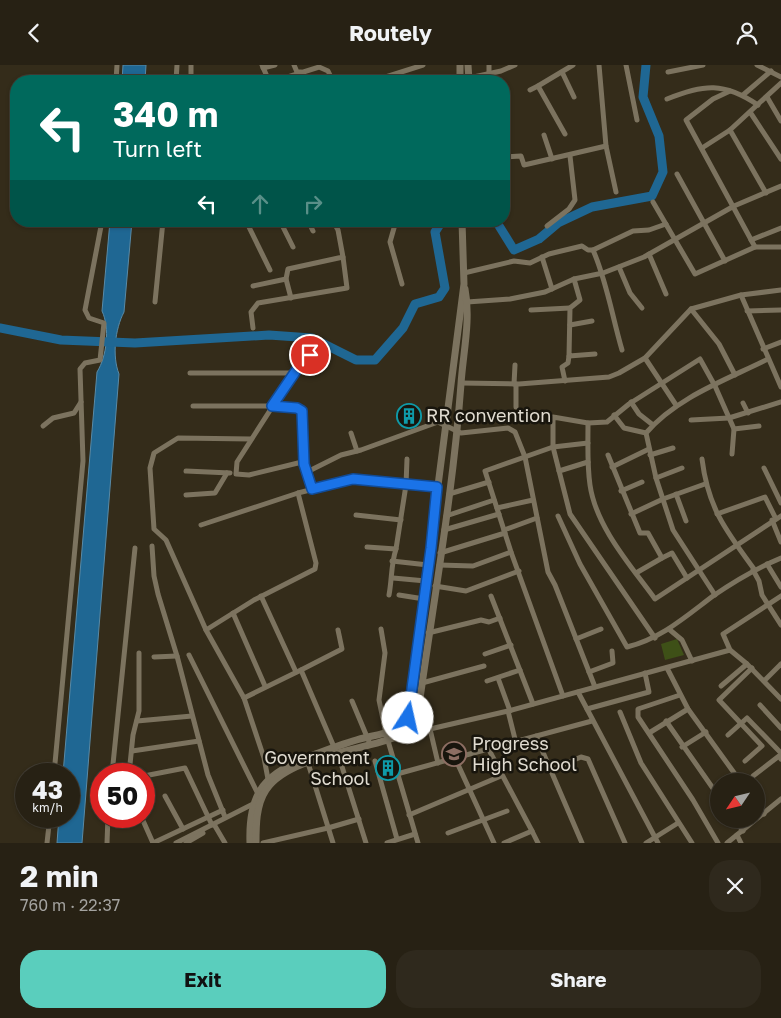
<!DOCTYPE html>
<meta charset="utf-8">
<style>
body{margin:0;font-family:"Golos Text",sans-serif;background:#2f291d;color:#f1f3f6;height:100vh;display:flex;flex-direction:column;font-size:19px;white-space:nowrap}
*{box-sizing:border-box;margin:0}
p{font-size:16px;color:#a4a3a0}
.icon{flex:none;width:28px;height:28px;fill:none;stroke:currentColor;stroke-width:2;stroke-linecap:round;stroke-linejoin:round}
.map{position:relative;height:778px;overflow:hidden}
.sheet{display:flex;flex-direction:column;background:#272114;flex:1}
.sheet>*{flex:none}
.banner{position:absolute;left:10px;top:10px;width:500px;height:152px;border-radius:20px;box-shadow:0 1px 4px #0004,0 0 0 1px #433e34;background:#00695c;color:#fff;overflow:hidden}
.needle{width:32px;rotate:235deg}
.buttons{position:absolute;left:710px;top:708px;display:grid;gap:10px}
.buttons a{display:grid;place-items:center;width:55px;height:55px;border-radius:50%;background:#272114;box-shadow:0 1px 4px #0004,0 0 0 1px #433e34;font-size:25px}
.speed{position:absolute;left:15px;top:698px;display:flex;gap:10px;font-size:25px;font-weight:700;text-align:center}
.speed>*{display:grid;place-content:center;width:65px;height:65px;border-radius:50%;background:#272114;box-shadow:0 1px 4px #0004,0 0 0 1px #433e34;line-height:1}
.speed small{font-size:12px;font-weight:400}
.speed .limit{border:8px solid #d22;background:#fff;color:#111}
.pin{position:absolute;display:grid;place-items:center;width:42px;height:42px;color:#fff;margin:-21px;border:2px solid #fff;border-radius:50%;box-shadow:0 1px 5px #0007}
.me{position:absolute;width:55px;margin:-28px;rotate:10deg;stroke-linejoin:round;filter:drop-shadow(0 0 4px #0008)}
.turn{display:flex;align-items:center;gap:18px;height:105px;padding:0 20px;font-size:22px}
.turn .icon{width:65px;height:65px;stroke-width:2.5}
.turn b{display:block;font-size:35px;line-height:42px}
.lanes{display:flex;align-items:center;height:48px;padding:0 20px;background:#0003;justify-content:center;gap:25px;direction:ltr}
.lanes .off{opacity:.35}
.round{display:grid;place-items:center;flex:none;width:52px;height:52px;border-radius:20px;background:#2f291d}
.overview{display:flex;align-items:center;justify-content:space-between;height:85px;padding:0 20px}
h1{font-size:30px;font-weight:700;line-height:38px}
.primary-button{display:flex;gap:10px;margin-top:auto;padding:10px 20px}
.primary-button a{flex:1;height:58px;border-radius:20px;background:#5acebd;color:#111;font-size:20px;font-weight:700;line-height:58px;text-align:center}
.primary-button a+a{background:#2f291d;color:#f1f3f6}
header{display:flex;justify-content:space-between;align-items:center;height:65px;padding:0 20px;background:#272114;font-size:22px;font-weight:700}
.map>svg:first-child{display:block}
</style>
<header><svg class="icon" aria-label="back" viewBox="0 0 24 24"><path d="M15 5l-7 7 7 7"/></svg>Routely<svg class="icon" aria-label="person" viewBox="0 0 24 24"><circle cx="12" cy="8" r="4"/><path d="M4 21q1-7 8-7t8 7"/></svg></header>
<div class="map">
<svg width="781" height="778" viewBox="0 0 781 778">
<rect width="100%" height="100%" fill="#342c1a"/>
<polygon fill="#3e5017" points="677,574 684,590 665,595 661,579"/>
<g fill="#1f6793" stroke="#598aa6">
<polygon points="123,0 146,0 145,16 122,16"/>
<path d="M110,156H132L124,247C115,264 112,291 119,309L82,778H57L59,751H69V709H63L97,307C107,291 110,263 102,246Z"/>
</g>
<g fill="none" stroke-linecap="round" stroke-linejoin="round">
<g stroke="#1f6793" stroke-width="9">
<polyline points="496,156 514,185 539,174 558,158 592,142 652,131 663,107 659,71 643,32 646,0"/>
<polyline points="0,263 61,275 135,278 269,270 312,273 356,295 375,295 403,263 415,239 439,232 445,223 435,167 442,156"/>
</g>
<g stroke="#7c735f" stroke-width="5">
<polyline points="191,0 191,16"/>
<polyline points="262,0 269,16"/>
<polyline points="294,0 297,7 301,7"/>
<polyline points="626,0 637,55"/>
<polyline points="757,0 781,12"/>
<polyline points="263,3 275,0"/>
<polyline points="562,7 574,32"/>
<polyline points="668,7 703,0"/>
<polyline points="489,10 489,0"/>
<polyline points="469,13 501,6 515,0"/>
<polyline points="116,16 117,0"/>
<polyline points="176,16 177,0"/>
<polyline points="275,16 319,2 328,6 333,16"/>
<polyline points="373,16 423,0"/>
<polyline points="530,25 538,21"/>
<polyline points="730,26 713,34 686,55 755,182"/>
<polyline points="743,30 771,6"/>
<polyline points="767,32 781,56"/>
<path d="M667,34C704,19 724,17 758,40"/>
<polyline points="750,47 781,94"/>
<polyline points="730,65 766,128"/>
<polyline points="565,69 538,21 573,0"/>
<polyline points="544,70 552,94"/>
<polyline points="606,81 616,127"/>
<polyline points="702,83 730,65 781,18"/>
<polyline points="504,92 521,91 524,100 606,81 599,0"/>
<polyline points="677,109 725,196"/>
<polyline points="653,137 695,209 755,182 781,182"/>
<polyline points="177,156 179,156"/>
<polyline points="246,156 270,205"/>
<polyline points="280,156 293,182"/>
<polyline points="308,156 313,166"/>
<polyline points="396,156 390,177 402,219"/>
<polyline points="547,161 569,144 575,135 570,91"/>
<polyline points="751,175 781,163"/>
<polyline points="649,189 666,229"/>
<polyline points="542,192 552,224"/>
<polyline points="619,202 630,228 642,243"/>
<polyline points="464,208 514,196 530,198 549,189 582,181 588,185 593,185"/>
<polyline points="574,214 580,235 570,243 569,291 595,289"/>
<polyline points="253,221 286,214"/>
<polyline points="741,230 781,322"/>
<polyline points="291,233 286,214 288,204 343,192 338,165 333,156"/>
<polyline points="155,237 163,156"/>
<polyline points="467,237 510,234 545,227 574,214 603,208 644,192 734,141 781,121"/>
<polyline points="691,244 719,279 735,310"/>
<polyline points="531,245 570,243"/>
<polyline points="747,246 781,245"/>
<polyline points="570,260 592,256"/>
<polyline points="253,263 251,247 258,238 347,223 343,192"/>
<polyline points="763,284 781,277"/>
<path d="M622,285C612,251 607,217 593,185L633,166L649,165L666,159"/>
<polyline points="645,293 676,340"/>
<polyline points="190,308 294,308 237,397 236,409 249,410 302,397 304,399 312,424"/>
<polyline points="294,308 304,294 319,287"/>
<polyline points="565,316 562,302 568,298 569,291"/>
<polyline points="461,318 519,319 609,312 619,308 645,293 691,244 741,230 781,225"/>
<polyline points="514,319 515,300"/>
<polyline points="516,319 516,342"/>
<polyline points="631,337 639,349 653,360"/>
<polyline points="743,338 748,348"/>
<polyline points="193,341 272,341 300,344 304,399"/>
<polyline points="614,350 624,363 646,368"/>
<polyline points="691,355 729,353 781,337"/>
<path d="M588,358C588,379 587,400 590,420C596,462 631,501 655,534L781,451"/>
<polyline points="43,361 53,353 74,348 81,337"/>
<polyline points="734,364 759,361"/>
<polyline points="351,368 357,386"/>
<polyline points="251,374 178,373 154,388 150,403 154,464 166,475 206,565 244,633 264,693 268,714"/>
<polyline points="608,390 640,468 648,468 662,493 672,488 687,513"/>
<polyline points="650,390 673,383"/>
<path d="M702,394C708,443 726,466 754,504"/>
<polyline points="612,402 649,384"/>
<polyline points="764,403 781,438"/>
<polyline points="186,406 230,408"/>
<polyline points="559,406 588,397"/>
<polyline points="307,407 341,390 361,385 438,357 461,368 508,363 515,367 525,392 548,507 555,520 595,622"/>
<polyline points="656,413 682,403"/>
<polyline points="621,426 642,417"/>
<polyline points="449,429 489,417"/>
<polyline points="676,429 686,456"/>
<polyline points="186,430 215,428 227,408"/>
<polyline points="497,443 533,435"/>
<polyline points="631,449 663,434 705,419"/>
<polyline points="717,449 765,432 776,454"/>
<polyline points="356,450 401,455"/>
<polyline points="446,451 494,435"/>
<path d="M558,451L580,499L627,582C662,573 685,552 713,531C735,516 757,503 781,493"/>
<polyline points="772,455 781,477"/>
<polyline points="201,460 298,428 353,414 437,422"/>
<polyline points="444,465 499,449"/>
<polyline points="504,465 537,453"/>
<polyline points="152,481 154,511 158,529 177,591 208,710 225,752"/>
<polyline points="367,482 396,484 406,420 407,394"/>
<polyline points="440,488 505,468"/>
<polyline points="392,496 428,500"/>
<polyline points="767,499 781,522"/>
<polyline points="439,500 473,501 511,487"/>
<polyline points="753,505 759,516 762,530 781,560"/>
<polyline points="636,508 662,493"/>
<polyline points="393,513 426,516"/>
<polyline points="435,521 466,526 519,506"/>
<path d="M389,530C392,514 391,499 396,484"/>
<polyline points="399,530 424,534"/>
<path d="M715,530L673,465L656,413L646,368C677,332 726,315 768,294"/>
<polyline points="261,531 296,607"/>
<polyline points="491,531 533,639"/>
<polyline points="233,548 265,621"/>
<polyline points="381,564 385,588 379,635 386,669 418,778"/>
<polyline points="206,565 254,535 315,504 316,498 298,428"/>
<polyline points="670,565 682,575 692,596"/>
<polyline points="428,568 481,555 489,557 500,553"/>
<polyline points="655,573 570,449 553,382 553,352 588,358 607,357 629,339 700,294 715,321 734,364 732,389"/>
<polyline points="576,574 601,564"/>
<polyline points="730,585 723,569 781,531"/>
<polyline points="485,589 511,580"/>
<polyline points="189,590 258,729"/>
<polyline points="154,592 177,591"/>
<polyline points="667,603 688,644 740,716"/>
<polyline points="301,605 342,584 338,565"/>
<polyline points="589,607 613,598 612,586"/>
<polyline points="498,613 510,646"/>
<polyline points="487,616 520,605"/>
<polyline points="764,616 781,599"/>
<polyline points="422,618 484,601"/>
<polyline points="721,621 747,599"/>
<polyline points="578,627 658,778"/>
<polyline points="680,630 638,644 638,652 693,735 718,778"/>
<polyline points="563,631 511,487 485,406 553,382 588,378"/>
<polyline points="244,633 301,605 334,682"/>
<polyline points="352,636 370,679"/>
<polyline points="760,640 781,663"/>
<polyline points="587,644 649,627 645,608"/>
<polyline points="508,646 516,678"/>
<polyline points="620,647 641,698 692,778"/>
<polyline points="137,656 192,651"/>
<polyline points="666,656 719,732"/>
<polyline points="403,660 410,665 430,664 508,646 730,585 747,599 781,634"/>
<polyline points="430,664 438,698"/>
<polyline points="649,668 688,644"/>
<polyline points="728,670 747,653 781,688"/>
<polyline points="536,671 582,778"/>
<polyline points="682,682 706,667"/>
<polyline points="489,685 532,766"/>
<polyline points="132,686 199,676"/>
<polyline points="338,689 366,778"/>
<polyline points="455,693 592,656"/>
<polyline points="375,696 397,774"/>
<polyline points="745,696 762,681 719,635 752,603"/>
<polyline points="308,698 333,778"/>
<polyline points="550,705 581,692 588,694 625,778"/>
<polyline points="54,709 83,396 80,304 85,298 100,295 104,258 89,253 85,245 102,156"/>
<polyline points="112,709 135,483"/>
<polyline points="129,709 133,670 139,646 139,588"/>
<polyline points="397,709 455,693 494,778"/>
<polyline points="144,711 185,703 212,760"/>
<polyline points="753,711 779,691 781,694"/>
<polyline points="165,731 183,764"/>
<polyline points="756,739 764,749"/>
<polyline points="409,750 501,711"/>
<polyline points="141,751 153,778"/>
<polyline points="734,754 743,766"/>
<polyline points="215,761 225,778"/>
<polyline points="448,768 507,746"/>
<polyline points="737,770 741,778"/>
<polyline points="47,778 50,751"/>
<polyline points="107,778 108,751"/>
<polyline points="153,778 223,745"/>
<polyline points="176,778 255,738"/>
<polyline points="186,778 203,768"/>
<polyline points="263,778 328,763 359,754"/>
<polyline points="387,778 415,769"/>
<polyline points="504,778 532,766 538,778"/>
<polyline points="646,778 678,758"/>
<polyline points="727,778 781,734"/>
</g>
<g stroke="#7c735f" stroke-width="7">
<polyline points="468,0 469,16"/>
<polyline points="460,16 460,0"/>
<path d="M250,778C248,725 266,708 313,690C330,684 347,677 364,673C380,669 398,667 408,653L464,219L462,156"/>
<path d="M256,778C256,761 256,740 266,725C288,691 362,686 399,671L410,665L418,648C433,538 453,429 461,319C463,288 471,255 465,224"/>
</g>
</g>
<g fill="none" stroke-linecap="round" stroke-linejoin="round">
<defs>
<polyline id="route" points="310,290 304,294 272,341 297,343 302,346 304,399 312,424 353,414 437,422 431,483 408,653"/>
</defs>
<use href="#route" stroke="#114b97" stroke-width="12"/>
<use href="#route" stroke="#1a73e8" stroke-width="9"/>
</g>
<defs>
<symbol id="building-ring" viewBox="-11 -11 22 22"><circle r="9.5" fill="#18150d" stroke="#0f9aa8" stroke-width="1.5"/><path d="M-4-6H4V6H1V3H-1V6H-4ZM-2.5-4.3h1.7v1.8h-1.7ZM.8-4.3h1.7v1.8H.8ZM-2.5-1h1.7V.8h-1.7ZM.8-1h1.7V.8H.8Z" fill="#0f9aa8"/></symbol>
<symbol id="university-ring" viewBox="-11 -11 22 22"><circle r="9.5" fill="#18150d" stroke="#8d6e63" stroke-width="1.5"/><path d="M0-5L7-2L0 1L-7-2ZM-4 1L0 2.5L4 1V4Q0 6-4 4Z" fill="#8d6e63"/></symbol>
</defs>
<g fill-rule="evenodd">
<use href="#building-ring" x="395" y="337" width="28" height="28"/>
<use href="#university-ring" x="440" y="675" width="28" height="28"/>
<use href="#building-ring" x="374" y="689" width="28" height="28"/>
</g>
<g text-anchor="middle" stroke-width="5" stroke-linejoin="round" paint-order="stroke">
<g font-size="18" fill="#e1dcd1" stroke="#18150d" text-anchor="start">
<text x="426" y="357">RR convention</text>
<text x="472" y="685">Progress<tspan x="472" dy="21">High School</tspan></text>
<text x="370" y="699" text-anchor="end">Government<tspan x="370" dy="21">School</tspan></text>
</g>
</g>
</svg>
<div class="buttons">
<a><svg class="needle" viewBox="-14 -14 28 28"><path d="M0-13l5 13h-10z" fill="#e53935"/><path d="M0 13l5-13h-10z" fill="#a4a3a0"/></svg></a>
</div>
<div class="speed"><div>43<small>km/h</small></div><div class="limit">50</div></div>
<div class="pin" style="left:310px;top:290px;background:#d93025"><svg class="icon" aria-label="arrive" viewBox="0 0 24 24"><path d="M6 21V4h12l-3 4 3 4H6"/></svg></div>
<svg class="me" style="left:408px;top:653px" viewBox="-20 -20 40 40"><circle r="19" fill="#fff"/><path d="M0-13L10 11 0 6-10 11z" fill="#1a73e8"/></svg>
<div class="banner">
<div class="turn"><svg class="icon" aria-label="left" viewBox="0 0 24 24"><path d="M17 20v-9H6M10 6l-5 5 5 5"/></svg><div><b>340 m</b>Turn left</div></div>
<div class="lanes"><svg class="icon" aria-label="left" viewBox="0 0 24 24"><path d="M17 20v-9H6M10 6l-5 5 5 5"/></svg><svg class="icon off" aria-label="ahead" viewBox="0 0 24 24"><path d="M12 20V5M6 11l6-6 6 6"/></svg><svg class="icon off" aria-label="right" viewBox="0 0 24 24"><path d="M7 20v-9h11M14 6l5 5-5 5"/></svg></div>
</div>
</div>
<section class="sheet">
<div class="overview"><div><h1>2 min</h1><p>760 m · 22:37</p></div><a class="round"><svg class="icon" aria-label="close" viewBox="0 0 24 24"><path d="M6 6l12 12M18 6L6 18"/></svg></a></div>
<div class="primary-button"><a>Exit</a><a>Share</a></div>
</section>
